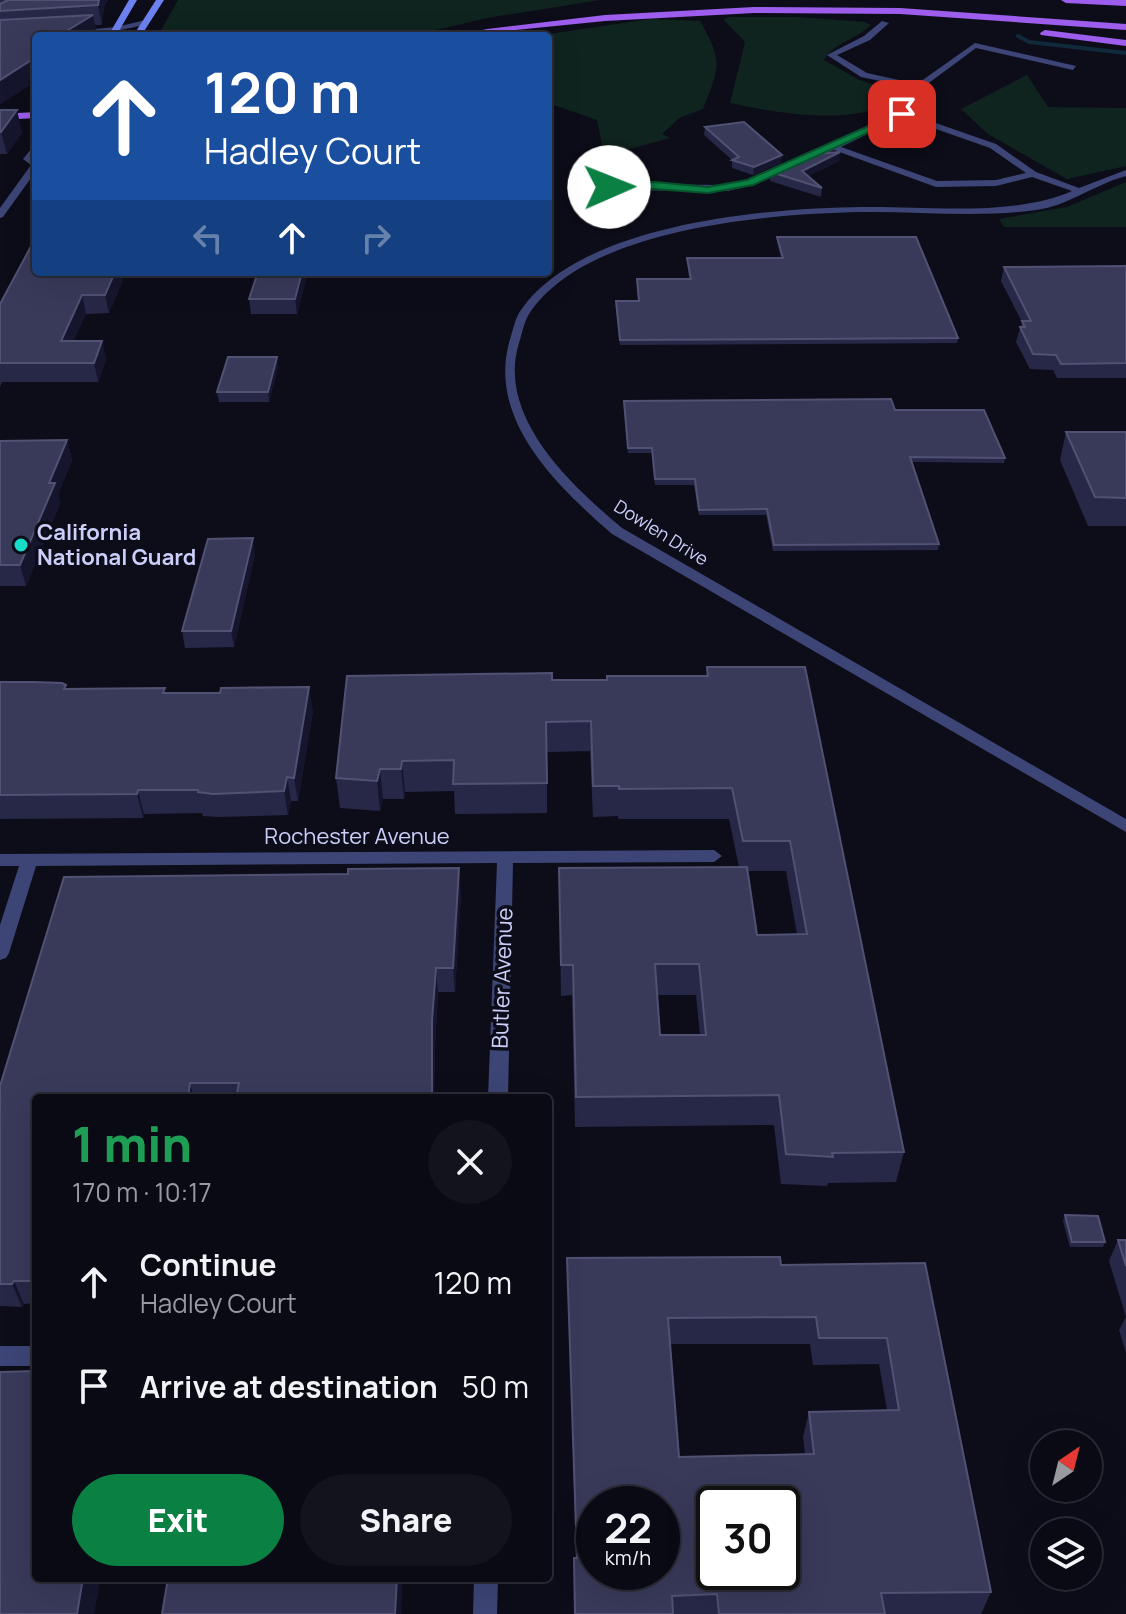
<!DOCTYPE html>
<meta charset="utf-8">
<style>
body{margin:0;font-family:Manrope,sans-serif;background:#13131d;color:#f1f3f6;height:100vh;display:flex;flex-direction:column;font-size:30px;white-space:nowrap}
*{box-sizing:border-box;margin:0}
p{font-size:26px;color:#999aa0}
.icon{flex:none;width:44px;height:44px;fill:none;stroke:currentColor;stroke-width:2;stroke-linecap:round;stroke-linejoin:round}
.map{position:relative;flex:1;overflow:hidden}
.panel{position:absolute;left:32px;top:1094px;width:520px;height:488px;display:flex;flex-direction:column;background:#0a0a14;border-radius:8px;box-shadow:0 8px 32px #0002,0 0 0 2px #2a2b34}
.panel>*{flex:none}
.banner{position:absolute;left:32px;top:32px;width:520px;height:244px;border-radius:8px;box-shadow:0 8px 32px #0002,0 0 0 2px #2a2b34;background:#1a4fa0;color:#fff;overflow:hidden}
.needle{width:52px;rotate:35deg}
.controls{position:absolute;left:1030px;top:1430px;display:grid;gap:16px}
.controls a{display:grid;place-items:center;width:72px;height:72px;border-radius:50%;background:#0a0a14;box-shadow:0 8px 32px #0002,0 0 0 2px #2a2b34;font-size:40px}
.speed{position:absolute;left:576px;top:1486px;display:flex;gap:16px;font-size:40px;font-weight:700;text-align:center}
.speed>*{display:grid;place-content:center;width:104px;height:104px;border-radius:50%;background:#0a0a14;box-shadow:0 8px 32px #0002,0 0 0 2px #2a2b34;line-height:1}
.speed small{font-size:20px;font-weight:400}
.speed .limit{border:4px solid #111;border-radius:12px;background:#fff;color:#111}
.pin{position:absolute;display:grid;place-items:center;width:68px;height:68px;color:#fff;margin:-34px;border-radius:16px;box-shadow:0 4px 12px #0006}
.me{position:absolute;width:88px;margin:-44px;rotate:89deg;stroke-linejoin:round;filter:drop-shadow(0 0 6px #0008)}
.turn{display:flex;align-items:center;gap:28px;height:168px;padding:0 40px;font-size:36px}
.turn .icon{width:104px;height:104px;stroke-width:2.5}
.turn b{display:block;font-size:56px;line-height:68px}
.lanes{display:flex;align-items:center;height:76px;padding:0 40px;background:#0003;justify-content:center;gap:40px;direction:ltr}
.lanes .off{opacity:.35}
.round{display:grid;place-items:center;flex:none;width:84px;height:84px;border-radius:42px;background:#13131d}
.headline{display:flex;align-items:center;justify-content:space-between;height:136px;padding:0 40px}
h1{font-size:48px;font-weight:800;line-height:60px;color:#1e9e55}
.cta{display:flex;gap:16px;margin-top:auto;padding:16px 40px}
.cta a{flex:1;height:92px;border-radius:48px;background:#0b8043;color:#fff;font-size:32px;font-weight:800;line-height:92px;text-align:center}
.cta a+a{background:#13131d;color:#f1f3f6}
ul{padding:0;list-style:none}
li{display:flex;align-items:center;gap:24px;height:104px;padding:0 40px}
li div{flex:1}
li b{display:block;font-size:30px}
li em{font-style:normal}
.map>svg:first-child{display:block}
</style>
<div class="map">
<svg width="1126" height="1614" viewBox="0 0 1126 1614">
<rect width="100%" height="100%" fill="#0d0d1a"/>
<g fill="#10241f">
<polygon points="178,0 600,0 487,18 410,36 158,36"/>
<path d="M730,17H799L865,22L871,25C857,39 833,43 824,60L859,80L903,94C864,129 778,113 730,103L745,42L723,19Z"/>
<path d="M650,19L700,21C723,62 720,66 703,109L679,118L662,134L670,138L604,156L597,120L548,103V36L542,35Z"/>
<polygon points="1027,75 1048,107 1126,108 1126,166 1067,179 988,134 961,109"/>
<polygon points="1126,182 1126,227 1004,227 999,219 1067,207"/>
</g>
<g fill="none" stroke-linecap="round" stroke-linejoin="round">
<polyline stroke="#10293b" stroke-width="4" points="1018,36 1029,42 1126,53"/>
<g fill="#3c4575" fill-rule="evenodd">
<polygon points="146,20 149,24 116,31 77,33 73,31 116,27"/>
<path d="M882,21L889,23L870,40L837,55L867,73L917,84L975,43L1076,66L1073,70L976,48L922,88L919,97L907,113L996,144L1036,172L1079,188L1126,170V176C1095,184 1068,206 1036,210C978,218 918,211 860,212C767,214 585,228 529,314C524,322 522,334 519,343C496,417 572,486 622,528L1126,819V832L612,534C557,486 484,418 511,336C513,329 515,320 519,313C576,224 765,208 862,207C926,206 1014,217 1072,191L1032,177L996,186L936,187L834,150L752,185L728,191L609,190L604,187L609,184L728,185L746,181L831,145L899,112L911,97L914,88L861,77L827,55L864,36ZM902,117L990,148L1026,173L996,180L937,181L841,147Z"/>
<polygon points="714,850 722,856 714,862 513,863 508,1098 488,1098 497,863 36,866 9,953 6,958 0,960 0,925 19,866 0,866 0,854"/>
<rect x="0" y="1346" width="36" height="20"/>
<polygon points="474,1578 498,1578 497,1614 473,1614"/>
</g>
<polygon fill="#3c4575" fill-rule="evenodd" points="36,143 36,152 32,158 36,160 36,171 3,217 0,218 0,208 31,165 23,159"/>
<g fill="#6c82f0" fill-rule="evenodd">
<polygon points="129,0 137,0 116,36 108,36"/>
<polygon points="156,0 164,0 141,36 133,36"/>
</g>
<g fill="#9d5eee" fill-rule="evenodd">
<polygon points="1061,0 1126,0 1126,6 1066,3"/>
<polygon points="754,7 900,8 1126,24 1126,30 900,14 754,13 605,21 457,36 487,29 605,15"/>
<polygon points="1045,30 1126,40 1126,46 1041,35 1040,33"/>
<polygon points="36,112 36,118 0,120 0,114"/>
</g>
</g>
<g fill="#272847" fill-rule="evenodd">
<polygon points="0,0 108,0 104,6 102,25 95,25 97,35 96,36 36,36 36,81 0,104"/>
<polygon points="0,110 22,132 7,154 0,154"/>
<polygon points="705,127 782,155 781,163 753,175 732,168 732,160 704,135"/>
<polygon points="839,161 808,176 822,188 821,197 770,181 771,172"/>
<polygon points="777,237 958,338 957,343 620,345 616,306 639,301 637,279 689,279 687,258 781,258 777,242"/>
<polygon points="1126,266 1126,378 1057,378 1053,370 1030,369 1016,342 1022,322 1001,281 1004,267"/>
<polygon points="36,272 122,272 123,280 109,313 86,314 73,341 102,341 106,360 98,382 2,382 0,387 0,304"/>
<polygon points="308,272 297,314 251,314 249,299"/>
<polygon points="278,367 269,402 219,402 217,392"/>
<polygon points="624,401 895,410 1005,458 1004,463 912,462 939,544 938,550 773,551 766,515 699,515 694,485 655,485 652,453 628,453"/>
<polygon points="1066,432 1126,432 1126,526 1088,526 1060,460"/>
<polygon points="67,440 72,460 58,494 60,503 26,586 0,586 0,441"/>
<polygon points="255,554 234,647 185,648 182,631"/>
<path d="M707,667H805L904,1152L896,1182L828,1183L827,1186L781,1184L774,1125L575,1127L572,995L561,996L559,868L739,867L729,819H618V816L593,817L590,751L547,752V813L455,814L454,791L405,792L404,799H383L380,811L340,808L336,778L552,680H607L706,676ZM748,871H786L797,934L757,935ZM657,995H696L700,1035H660Z"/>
<polygon points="0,682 67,689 166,693 313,711 298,801 291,801 288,815 218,817 203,816 202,813 144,814 143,818 0,819"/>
<polygon points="461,892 455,992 438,992 435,1045 434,1098 36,1098 36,1303 24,1304 22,1307 0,1306 0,1086"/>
<polygon points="1065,1215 1105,1242 1103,1247 1070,1247 1063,1221"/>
<polygon points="1118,1240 1126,1240 1126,1353 1119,1330 1126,1317 1109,1261"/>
<path d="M567,1258L781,1265L925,1263L991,1592L981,1614H574V1558H576ZM670,1344H810L813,1365L879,1364L887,1410L809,1412L803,1437L805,1454L679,1457Z"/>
</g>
<g fill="#15152d">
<polygon points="99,0 108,0 104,6 102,25 98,5"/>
<polygon points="93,15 97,35 96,36 58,36"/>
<polygon points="36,57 36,81 0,104 0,80"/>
<polygon points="17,110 22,132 7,154 1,132"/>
<polygon points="840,152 839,161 801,180 802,171"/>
<polygon points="782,155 781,163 753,175 754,167"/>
<polygon points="115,272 122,272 123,280 109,313 105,295"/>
<polygon points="302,272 308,272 297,314 295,299"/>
<polygon points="82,295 86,314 65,360 61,341"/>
<polygon points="102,341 106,360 98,382 94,363"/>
<polygon points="277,357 278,367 269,402 268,392"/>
<polygon points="67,440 72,460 58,494 60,503 26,586 20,565 49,483"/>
<polygon points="253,538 255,554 234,647 231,631"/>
<polygon points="309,687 313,711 298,801 294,778"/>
<polygon points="402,761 405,792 404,799 401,769"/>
<polygon points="380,769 383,799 380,811 377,781"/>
<polygon points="287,777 291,801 288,815 284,791"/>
<polygon points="138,790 144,814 143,818 137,794"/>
<polygon points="459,868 461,892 455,992 453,968"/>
<polygon points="436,968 438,992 435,1045 434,1098 432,1098 432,1021"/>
<polygon points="190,1083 194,1098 188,1098"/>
<polygon points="14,1281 24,1304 22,1307 12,1284"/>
<polygon points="83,1578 101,1578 94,1614 77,1614"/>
<polygon points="397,1578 403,1578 401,1614 395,1614"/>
</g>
<g fill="#393a5a" stroke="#505173" stroke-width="2" fill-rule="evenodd">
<polygon points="8,0 99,0 98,5 0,11 0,4"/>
<polygon points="93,15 58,36 36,36 36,57 0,80 0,20"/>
<polygon points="0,110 17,110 1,132 0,132"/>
<polygon points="744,122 782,155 754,167 732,160 739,157 705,127"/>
<polygon points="840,152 802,171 822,188 771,172 814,154"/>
<polygon points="36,237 36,272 115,272 105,295 82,295 61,341 102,341 94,363 0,363 0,304"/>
<polygon points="777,237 916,237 958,338 620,340 616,301 639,301 637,279 691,279 687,258 783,258"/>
<polygon points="1126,266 1126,363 1061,364 1056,355 1033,354 1020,327 1025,327 1022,321 1031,321 1004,267"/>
<polygon points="258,272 302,272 295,299 249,299"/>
<polygon points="228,357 277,357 268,392 217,392"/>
<polygon points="891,399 895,410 984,410 1005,458 910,457 939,544 774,545 767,509 699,510 695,479 655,479 652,448 628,448 624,401"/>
<polygon points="1066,432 1126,432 1126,498 1095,497"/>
<polygon points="67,440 49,483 55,483 20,565 0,565 0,441"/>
<polygon points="253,538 231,631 182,631 208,539"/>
<path d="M707,667H805L904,1152L832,1153L833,1157L786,1154L779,1095L576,1097L573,965H561L559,868L747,867L757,935L807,934L790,841H743L732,788L619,789V786H593L591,721L546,722L547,783L453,784L454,760L402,761L401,769H380L377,781L336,778L347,676L552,673V680H607V676H708ZM655,964H699L706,1035H660Z"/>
<polygon points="0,682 34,682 62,683 66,685 64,689 165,688 163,693 220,693 221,688 309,687 294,778 287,777 284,791 213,794 198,792 198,790 138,790 137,794 0,795"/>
<polygon points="459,868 453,968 436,968 432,1021 432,1098 236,1098 239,1083 190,1083 188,1098 36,1098 36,1281 14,1281 12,1284 0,1284 0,1086 64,877 348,874 348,869"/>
<polygon points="1065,1215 1098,1216 1105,1242 1072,1242"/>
<polygon points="1118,1240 1126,1240 1126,1266"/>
<path d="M780,1257L781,1265L925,1263L991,1592L881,1593L885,1614H719L717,1594L672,1596L673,1614H575L574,1558H577L567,1258ZM816,1317L819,1338H887L899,1410L809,1412L814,1454L679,1457L668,1318ZM594,1504H662V1572H594ZM714,1504H782V1572H714Z"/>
<polygon points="36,1371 36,1578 83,1578 77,1614 0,1614 0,1372"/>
<polygon points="168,1578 397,1578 395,1614 162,1614"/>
</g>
<polygon fill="#0b8043" stroke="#07532c" stroke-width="2" points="902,111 905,116 753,185 708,193 655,189 609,190 604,187 609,184 655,182 708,187 747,180"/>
<circle fill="#17dac9" stroke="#0d0d1a" stroke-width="3" cx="21" cy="545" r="8"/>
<g text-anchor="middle" stroke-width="7" stroke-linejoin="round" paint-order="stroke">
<g font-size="18" fill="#cbcffa" stroke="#0d0d1a">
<text transform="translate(661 533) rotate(32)" y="6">Dowlen Drive</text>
</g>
<g font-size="22" font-weight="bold" fill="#cbcffa" stroke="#0d0d1a" text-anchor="start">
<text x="37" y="540">California<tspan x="37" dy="25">National Guard</tspan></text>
</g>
<g font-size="22" fill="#cbcffa" stroke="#0d0d1a">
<text x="357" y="844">Rochester Avenue</text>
<text transform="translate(502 978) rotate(-88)" y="8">Butler Avenue</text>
</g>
</g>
</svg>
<div class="controls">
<a><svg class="needle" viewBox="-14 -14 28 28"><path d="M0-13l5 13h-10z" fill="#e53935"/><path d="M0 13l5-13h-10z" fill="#999aa0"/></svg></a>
<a><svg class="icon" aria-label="layers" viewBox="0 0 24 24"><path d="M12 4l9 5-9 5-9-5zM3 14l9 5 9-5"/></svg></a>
</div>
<div class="speed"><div>22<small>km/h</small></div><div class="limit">30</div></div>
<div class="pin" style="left:902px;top:114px;background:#d93025"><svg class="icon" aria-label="arrive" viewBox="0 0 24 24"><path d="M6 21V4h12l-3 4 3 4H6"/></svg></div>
<svg class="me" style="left:609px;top:187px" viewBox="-20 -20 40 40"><circle r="19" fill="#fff"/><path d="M0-13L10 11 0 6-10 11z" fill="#0b8043"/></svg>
<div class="banner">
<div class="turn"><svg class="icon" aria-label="ahead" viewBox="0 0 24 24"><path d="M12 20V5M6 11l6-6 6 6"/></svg><div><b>120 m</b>Hadley Court</div></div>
<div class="lanes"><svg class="icon off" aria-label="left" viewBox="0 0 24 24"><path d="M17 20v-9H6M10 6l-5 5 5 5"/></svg><svg class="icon" aria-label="ahead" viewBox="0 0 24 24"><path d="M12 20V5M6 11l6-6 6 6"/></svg><svg class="icon off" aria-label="right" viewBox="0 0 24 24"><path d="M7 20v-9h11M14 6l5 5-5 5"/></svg></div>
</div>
<section class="panel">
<div class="headline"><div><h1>1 min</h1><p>170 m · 10:17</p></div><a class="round"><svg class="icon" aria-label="close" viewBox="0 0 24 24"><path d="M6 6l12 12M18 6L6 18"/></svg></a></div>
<ul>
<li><svg class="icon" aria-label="ahead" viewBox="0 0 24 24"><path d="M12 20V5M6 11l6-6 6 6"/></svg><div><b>Continue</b><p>Hadley Court</p></div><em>120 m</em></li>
<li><svg class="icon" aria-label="arrive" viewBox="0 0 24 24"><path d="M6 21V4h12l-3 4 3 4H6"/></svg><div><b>Arrive at destination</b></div><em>50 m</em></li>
</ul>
<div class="cta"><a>Exit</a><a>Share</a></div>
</section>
</div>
